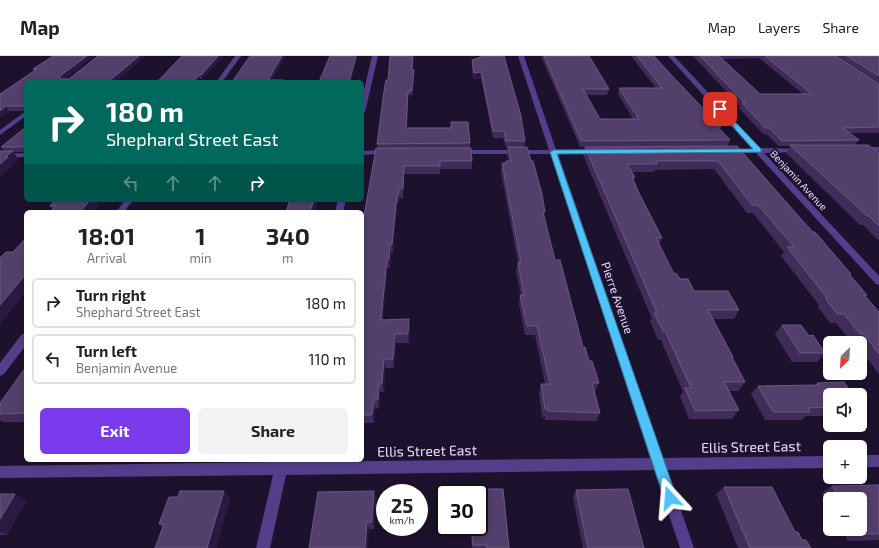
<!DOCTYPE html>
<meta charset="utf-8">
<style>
body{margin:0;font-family:"Exo 2",sans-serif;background:#f2f2f2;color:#222;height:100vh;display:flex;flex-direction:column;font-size:15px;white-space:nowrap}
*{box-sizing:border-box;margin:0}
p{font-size:13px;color:#767676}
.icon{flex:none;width:22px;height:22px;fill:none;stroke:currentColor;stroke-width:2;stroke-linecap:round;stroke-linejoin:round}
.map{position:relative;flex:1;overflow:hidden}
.panel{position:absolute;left:24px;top:154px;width:340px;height:252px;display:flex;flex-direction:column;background:#fff;border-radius:6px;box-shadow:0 2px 6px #0003}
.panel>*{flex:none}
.banner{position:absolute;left:24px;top:24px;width:340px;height:122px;border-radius:6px;box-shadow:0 2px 6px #0003;background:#00695c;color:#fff;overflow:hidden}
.needle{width:26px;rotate:205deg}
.buttons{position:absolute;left:823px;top:280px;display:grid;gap:8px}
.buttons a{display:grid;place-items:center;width:44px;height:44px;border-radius:6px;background:#fff;box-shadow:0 2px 6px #0003;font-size:20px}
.speed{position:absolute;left:376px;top:428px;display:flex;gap:8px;font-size:20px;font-weight:700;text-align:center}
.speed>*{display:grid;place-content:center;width:52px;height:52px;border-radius:50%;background:#fff;box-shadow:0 2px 6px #0003;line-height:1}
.speed small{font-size:10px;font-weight:400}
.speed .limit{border:2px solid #111;border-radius:6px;background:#fff;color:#111}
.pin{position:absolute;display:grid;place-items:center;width:34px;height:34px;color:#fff;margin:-17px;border-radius:8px;box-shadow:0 2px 6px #0006}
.me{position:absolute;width:44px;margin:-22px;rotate:341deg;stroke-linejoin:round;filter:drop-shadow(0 0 3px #0008)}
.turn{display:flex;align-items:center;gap:14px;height:84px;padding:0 16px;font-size:18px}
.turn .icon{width:52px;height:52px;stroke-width:2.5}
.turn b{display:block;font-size:28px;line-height:34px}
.lanes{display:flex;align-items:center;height:38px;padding:0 16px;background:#0003;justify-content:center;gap:20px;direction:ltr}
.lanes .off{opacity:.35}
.eta{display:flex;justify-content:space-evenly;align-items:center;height:68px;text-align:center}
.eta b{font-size:24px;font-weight:700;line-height:28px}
.button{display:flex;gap:8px;margin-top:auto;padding:8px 16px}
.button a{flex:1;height:46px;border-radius:6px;background:#7c3aed;color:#fff;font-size:16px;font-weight:700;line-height:46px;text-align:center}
.button a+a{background:#f2f2f2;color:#222}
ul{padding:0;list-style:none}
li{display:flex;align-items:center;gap:12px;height:50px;margin:0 8px 6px;padding:0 8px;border:2px solid #e0e0e0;border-radius:6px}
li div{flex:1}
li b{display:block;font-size:15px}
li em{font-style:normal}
header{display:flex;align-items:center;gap:24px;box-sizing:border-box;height:56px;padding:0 20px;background:#fff;border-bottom:1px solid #e0e0e0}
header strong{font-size:19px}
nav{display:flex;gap:22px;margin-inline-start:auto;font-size:14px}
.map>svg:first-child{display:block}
</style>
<header>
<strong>Map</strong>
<nav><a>Map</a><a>Layers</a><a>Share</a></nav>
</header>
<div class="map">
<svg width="879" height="492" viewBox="0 0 879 492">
<rect width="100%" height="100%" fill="#1d122d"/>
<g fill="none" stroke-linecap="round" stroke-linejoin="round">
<g fill="#543e8b" fill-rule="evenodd">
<polygon points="235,0 241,0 222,26 216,26"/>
<polygon points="372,0 378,0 365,56 362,58 362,43"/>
<polygon points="518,0 524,0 556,94 597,94 601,96 597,98 558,98 663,402 830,400 830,412 667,414 694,492 680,492 654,414 286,419 270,492 256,492 273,419 0,422 0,410 276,406 276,404 290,404 289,406 650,402 551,98 459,98 455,96 459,94 549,94"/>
<polygon points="668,0 674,0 760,92 803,93 804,94 801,96 764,97 879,220 879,229 876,228 756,97 727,96 727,94 729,93 752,93"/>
<polygon points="26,55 26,60 0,79 0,74"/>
<polygon points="861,91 879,91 879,95 859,94 858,93"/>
<polygon points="387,94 391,96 389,97 362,99 362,95"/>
<polygon points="26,97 26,101 0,102 0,98"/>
<polygon points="125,144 133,144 124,156 116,156"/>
<polygon points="338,144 346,144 343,156 335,156"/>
<polygon points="26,277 26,289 4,318 0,320 0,307 22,278"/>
<rect x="860" y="399" width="19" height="12"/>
</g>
</g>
<g fill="#402b59" fill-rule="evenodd">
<polygon points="53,0 65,23 69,23 145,0 115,26 26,26 26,55 9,55 0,62 0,38 34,15 33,13"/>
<polygon points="182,0 223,0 202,23 200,23"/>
<polygon points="413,0 412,14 414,19 412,39 408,39 407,72 451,72 451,66 470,87 470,92 472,105 472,113 440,113 440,118 404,118 403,142 399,142 399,147 397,147 393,197 391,197 390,212 387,212 383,264 410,272 409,287 396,287 394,312 385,312 384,336 380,336 379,352 375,353 374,367 362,367 362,171 378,92 377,88 388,24"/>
<polygon points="480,0 504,0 525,85 524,91 545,156 544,160 555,204 583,291 599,327 595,336 594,336 600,357 596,365 545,364 545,361 542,361 539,337 541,328 545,328 535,279 525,279 519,248 520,239 521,239 516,215 518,206 501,116 502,107 506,107 506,105 509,105 507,100 508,92 506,92 503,82 493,82 481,22 473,23 472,10 472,4 480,1"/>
<polygon points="541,0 589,0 609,33 607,39 586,39 600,63 633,63 618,38 619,32 656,32 631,0 654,0 675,23 721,71 720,73 730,84 727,90 801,163 851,218 850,219 867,239 866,241 879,256 879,318 860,293 860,287 852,287 836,267 830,267 818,251 819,249 781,200 784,196 753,157 747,157 714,113 655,114 654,116 632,116 635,121 634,125 638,135 662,182 659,189 674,218 694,235 739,254 734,263 713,263 733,301 732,302 745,326 738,335 729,335 739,354 732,363 689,363 680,340 683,336 661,284 658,284 650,265 652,263 583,99 585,91 580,91"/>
<path d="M693,0H836L879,28V77H850L859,84L855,89L879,97V185L863,169H860L786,97L790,90H779L766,78H763L739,52L740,50ZM759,2L803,38H760L722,3Z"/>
<polygon points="837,0 879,0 879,27"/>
<polygon points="26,71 26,96 14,96 18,103 12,108 13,109 0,121 4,95 1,91"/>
<polygon points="55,144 103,144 93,156 50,156 52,153 50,150"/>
<polygon points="276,144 318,144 314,156 286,156 290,145 276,145"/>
<polygon points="782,269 809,280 825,297 817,306 792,306 775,278"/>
<polygon points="26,311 26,366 2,366 0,364 0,358"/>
<polygon points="817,327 830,339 830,360 806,360 802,364 765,364 751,338 758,330 815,329"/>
<polygon points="879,429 879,484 848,485 842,473 860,473 860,443 830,443 830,452 822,437 832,430"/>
<polygon points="724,431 802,484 811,492 738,492 716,438"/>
<polygon points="470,433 503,433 509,492 472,492 470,471 479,471 479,437 469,437"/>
<polygon points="576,434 644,492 583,492 573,441"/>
<polygon points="224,435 230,442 216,492 155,492 163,472 159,468 178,441"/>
<polygon points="374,435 376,443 374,473 369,473 309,492"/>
<polygon points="0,438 26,445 7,479 0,479"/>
</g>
<g fill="#2a1940">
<polygon points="87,0 95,0 62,25 60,23 60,20"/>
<polygon points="139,0 145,0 115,26 108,26"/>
<polygon points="218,0 223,0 202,23 201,19"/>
<polygon points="282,0 285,0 285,2 271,26 268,24"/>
<polygon points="356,0 358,0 351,26 349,26"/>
<polygon points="414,14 414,19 412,39 412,35"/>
<polygon points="481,16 481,22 473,23 474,17"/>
<polygon points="199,19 200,23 198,26 193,26"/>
<polygon points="6,50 9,55 0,62 0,55"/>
<polygon points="26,89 26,95 23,91"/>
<polygon points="13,95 18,103 12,108 13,109 0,121 0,108 5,101"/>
<polygon points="397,139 397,147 393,197 392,188"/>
<polygon points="90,144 103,144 93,156 80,156"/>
<polygon points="314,144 318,144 314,156 311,156 310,155"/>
<polygon points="390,188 391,197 390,212 389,203"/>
<polygon points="387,203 387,212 383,272 381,264"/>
<polygon points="26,218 26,236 0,268 0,249"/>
<polygon points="409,263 410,272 409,287 408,278"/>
<polygon points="395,278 396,287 394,312 393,303"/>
<polygon points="384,303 385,312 384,336 382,328"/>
<polygon points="379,328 380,336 379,352 378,344"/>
<polygon points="374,344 375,353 374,367 372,359"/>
<polygon points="224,435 230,442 216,492 207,492"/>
<polygon points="374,435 376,443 374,473 372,466"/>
<polygon points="15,438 26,445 7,479 0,476 0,463"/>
<polygon points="367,466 369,473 368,492 365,492"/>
</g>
<g fill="#523f6b" stroke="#6a5882">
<polygon points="53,0 87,0 60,20 60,23 69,23 98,0 139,0 108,26 26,26 26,50 6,50 0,55 0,38 37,13 33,13"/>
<polygon points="182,0 218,0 201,19 199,19 193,26 157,26"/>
<polygon points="250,0 282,0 268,24 284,24 283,26 232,26"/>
<polygon points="330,0 356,0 349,26 319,26"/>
<polygon points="390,0 413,0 412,14 414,14 412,35 408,35 406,72 451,72 451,66 468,66 470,87 377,88 384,35 386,24 388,24"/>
<polygon points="481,0 504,0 521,60 525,85 506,85 504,75 493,75 481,16 474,17 472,4 481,1"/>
<polygon points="544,0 589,0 609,33 583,33 600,63 639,63 619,32 662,32 637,0 654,0 675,23 721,71 718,71 730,84 581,85"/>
<polygon points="700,0 719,0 760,38 812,38 765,0 836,0 879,28 879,71 843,72 859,84 782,85 769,72 765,72 759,65 742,47 745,47"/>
<polygon points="847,0 879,0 879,20"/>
<polygon points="26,71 26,89 23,91 1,91"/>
<polygon points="790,89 868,89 879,97 879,170 869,160 867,160"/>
<polygon points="737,90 801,163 813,176 815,176 851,218 849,218 867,239 864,239 879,256 879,298 864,278 860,278 844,258 837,258 825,242 827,242 787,191 794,191 758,149 752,149 718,105 657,105 656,106 657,108 627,108 635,121 632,121 638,135 662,182 656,182 674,218 676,217 680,223 688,223 694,235 728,235 739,254 708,254 733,301 732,301 745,326 724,326 739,354 695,355 685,332 691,332 665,275 663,275 654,257 657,257 585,91"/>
<polygon points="508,91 527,91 531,105 533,105 542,138 545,156 543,156 555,204 560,204 583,291 585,291 589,305 592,305 599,327 592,327 600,357 548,355 547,353 545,353 541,328 550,328 537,270 527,270 520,239 524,239 518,206 521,206 502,107 506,107 506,105 511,105"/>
<polygon points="376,92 471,92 472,105 440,105 440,110 404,110 403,133 399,133 398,139 397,139 392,188 390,188 389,203 387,203 381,264 409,263 408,278 395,278 393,303 384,303 382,328 379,328 378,344 374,344 372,359 362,359 362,171"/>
<polygon points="0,95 13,95 5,101 8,101 0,108"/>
<polygon points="55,144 90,144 80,156 50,156 56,150 50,150"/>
<polygon points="290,144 314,144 310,155 306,155 305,156 286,156"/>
<polygon points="26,182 26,218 0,249 0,202 6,196 13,196"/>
<polygon points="782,269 801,269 809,280 813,279 825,297 800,297"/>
<polygon points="26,311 26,357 0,358 0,347"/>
<polygon points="844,326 853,339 830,339 830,351 808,352 810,356 773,356 758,330 819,329 817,327"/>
<polygon points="879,429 879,478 860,478 857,473 860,473 860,443 840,443 832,430"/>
<polygon points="724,431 772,431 795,476 798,476 802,484 806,484 811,492 750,492"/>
<polygon points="470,433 503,433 509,492 487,492 487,489 473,489 472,471 479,471 479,437 470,437"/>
<polygon points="628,433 644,492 588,492 576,434"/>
<polygon points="180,435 224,435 207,492 155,492 164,468 159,468 169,441 178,441"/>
<polygon points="374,435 372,466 367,466 365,492 309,492 318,436"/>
<polygon points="0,438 15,438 0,463"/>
</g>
<polygon fill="#4fc3f7" stroke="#337fa1" points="718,51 721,51 761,93 761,96 557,98 677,442 675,446 670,448 666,446 664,442 550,96 554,94 753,93 718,54"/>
<g text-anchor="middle" stroke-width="3.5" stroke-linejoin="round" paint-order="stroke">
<g font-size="10" fill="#eadeff" stroke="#1d122d">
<text transform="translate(799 124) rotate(47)" y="4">Benjamin Avenue</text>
</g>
<g font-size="12" fill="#eadeff" stroke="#1d122d">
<text transform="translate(617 242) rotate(71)" y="4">Pierre Avenue</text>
</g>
<g font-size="14" fill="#eadeff" stroke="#1d122d">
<text transform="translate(751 391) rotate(-1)" y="5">Ellis Street East</text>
<text transform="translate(427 395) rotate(-1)" y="5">Ellis Street East</text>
</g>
</g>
</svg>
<div class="buttons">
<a><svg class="needle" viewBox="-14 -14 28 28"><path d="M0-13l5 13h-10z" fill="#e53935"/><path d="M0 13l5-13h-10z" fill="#767676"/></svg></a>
<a><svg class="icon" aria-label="sound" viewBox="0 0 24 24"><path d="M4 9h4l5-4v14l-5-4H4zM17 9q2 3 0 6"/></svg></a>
<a>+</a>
<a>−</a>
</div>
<div class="speed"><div>25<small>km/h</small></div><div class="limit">30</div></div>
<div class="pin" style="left:720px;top:53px;background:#d93025"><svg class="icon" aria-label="arrive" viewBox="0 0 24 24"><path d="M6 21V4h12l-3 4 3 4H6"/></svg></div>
<svg class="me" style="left:670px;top:442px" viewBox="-20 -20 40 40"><path d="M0-17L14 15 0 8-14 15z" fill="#4fc3f7" stroke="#fff" stroke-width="4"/></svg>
<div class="banner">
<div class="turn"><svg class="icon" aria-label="right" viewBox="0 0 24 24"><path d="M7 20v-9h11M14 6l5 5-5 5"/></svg><div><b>180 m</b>Shephard Street East</div></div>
<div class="lanes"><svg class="icon off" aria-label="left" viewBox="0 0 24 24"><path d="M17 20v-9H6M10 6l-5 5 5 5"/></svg><svg class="icon off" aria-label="ahead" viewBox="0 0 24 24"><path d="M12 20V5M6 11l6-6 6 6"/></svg><svg class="icon off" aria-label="ahead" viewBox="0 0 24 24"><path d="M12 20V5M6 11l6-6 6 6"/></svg><svg class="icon" aria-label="right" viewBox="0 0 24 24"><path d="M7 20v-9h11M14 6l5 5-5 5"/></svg></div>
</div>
<section class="panel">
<div class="eta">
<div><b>18:01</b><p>Arrival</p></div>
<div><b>1</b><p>min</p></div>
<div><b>340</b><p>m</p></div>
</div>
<ul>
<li><svg class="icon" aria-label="right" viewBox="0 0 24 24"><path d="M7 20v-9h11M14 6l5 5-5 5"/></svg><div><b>Turn right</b><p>Shephard Street East</p></div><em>180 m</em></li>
<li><svg class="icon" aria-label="left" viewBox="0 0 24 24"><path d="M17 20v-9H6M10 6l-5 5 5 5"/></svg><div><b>Turn left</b><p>Benjamin Avenue</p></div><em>110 m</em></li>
</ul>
<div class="button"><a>Exit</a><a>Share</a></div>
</section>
</div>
